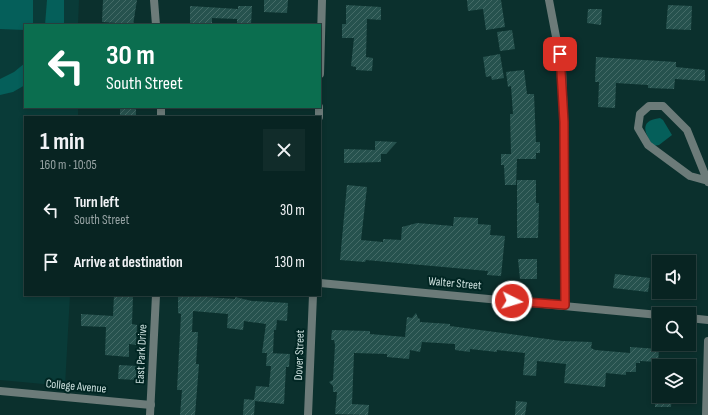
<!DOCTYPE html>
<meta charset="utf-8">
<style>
body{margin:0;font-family:"Sofia Sans Condensed",sans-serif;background:#112c2a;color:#f1f3f6;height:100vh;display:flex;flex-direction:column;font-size:15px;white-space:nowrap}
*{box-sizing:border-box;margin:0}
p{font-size:13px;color:#98a4a5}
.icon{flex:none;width:22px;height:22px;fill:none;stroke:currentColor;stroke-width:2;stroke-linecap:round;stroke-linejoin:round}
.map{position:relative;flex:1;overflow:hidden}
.drawer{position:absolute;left:24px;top:116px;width:297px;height:180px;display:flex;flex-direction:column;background:#082422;border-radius:0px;box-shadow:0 2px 6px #0003,0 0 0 1px #294140}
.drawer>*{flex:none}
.banner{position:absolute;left:24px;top:24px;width:297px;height:84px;border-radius:0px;box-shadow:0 2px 6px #0003,0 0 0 1px #294140;background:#0b6e4f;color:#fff;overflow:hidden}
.controls{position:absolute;left:652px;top:255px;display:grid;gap:8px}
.controls a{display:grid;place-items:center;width:44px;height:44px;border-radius:0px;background:#082422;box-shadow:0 2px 6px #0003,0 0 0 1px #294140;font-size:20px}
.pin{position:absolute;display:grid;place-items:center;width:34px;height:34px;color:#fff;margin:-17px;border-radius:8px;box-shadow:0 2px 6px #0006}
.me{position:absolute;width:44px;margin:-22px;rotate:95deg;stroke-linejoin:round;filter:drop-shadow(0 0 3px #0008)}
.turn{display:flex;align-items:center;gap:14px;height:84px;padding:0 16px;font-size:18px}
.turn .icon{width:52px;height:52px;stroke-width:2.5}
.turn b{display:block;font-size:28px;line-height:34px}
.round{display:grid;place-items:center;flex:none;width:42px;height:42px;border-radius:0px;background:#112c2a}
.headline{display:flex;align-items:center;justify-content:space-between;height:68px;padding:0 16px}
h1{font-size:24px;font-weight:700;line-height:30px}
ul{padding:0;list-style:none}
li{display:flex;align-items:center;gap:12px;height:52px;padding:0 16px}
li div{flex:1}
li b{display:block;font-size:15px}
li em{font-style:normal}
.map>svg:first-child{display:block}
</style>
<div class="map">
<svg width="708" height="415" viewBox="0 0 708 415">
<defs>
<pattern id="building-hatch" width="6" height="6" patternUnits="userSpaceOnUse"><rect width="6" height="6" fill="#26524e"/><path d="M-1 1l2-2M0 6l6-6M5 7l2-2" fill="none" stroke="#446b67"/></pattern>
</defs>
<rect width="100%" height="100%" fill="#0b302d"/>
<polygon fill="#093b38" points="0,0 79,0 78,25 25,25 25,107 78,107 78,117 25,117 25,295 70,295 65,386 0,380"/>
<g fill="#055f5a">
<polygon points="0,0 33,0 33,25 25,25 25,30 0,29"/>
<polygon points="47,0 64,0 64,25 45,25"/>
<polygon points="25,63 25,85 13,92 0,95 0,79 14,72"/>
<path d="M660,118L663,120L672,135L659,145L653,146C645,133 638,121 660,118Z"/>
</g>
<g fill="url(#building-hatch)">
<polygon points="103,0 137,0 133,25 116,25 116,23 102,22"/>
<polygon points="264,0 288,0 287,13 264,12"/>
<polygon points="467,0 501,0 505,27 486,30 483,9 468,11"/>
<polygon points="346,5 381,7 381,20 367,19 366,57 373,58 372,71 356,70 356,67 351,66 354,38 342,38 342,24 346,24"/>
<polygon points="668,5 692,6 691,30 666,29"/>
<polygon points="190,6 238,9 238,6 252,6 251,25 237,25 237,19 212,18 212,25 190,25"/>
<polygon points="588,9 602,9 601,25 587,23"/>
<polygon points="512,30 515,49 500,51 497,32"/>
<polygon points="500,54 504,78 492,80 491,76 486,77 483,57"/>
<polygon points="596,57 676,62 676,67 705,70 705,81 675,79 674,89 648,88 648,85 616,83 615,108 598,107 599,82 595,82"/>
<polygon points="524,70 527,94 534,94 536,142 540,142 540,153 536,153 536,159 517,159 516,185 505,185 504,165 501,165 501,154 511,154 510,114 513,114 511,86 508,87 506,72"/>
<rect x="120" y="107" width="16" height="10"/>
<polygon points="375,141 397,142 386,154 381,154 381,162 344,163 344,149 375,150"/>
<polygon points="517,180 536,180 536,203 539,203 538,238 517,238"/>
<polygon points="347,185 367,187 361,240 383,242 383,239 401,240 402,227 417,223 453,226 454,217 478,218 478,224 491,225 490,235 505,236 501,276 487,275 488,271 366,260 365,262 340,260"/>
<polygon points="518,259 537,259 537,279 520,279"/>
<polygon points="615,274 650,278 648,292 613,288"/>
<polygon points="114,295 133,295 132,324 137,325 136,345 129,344 129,357 105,355 106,327 81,326 81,314 113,316"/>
<polygon points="178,295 235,299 235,297 252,301 288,303 287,321 277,320 276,330 274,330 273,353 262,353 266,324 244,321 243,330 227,328 228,314 193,311 192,332 198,332 196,364 199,364 195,415 180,415 182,390 177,390 181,314 178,313"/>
<polygon points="416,313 418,318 420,319 420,322 450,324 450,326 562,341 592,342 591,348 595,350 630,353 630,347 659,349 658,362 640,361 640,363 636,363 636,372 626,372 626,375 606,373 605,387 564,383 566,364 537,361 536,376 523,375 525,353 497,350 497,352 470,349 470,352 455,350 455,344 422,342 420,352 410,350 409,359 387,357 387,354 354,353 352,404 369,405 368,415 335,414 337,392 333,392 333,386 329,382 333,380 335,345 334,340 331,340 332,330 370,331 370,334 405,337 407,317 412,318"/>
<polygon points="267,353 290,354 289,367 286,367 284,404 255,401 254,415 243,415 244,399 254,400 256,386 269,387 271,366 266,366"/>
<polygon points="119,365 137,366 136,380 118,379"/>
<polygon points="655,396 672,396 671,407 655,407"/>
<polygon points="516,401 527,402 525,415 515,415"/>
</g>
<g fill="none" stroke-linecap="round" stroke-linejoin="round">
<g stroke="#6c7b79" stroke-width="8">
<polyline points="154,0 156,25"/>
<polyline points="549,0 562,68 564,122 565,305"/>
<polyline points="320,74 322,0"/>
<polyline points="161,107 161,117"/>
<polyline points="319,117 319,107"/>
<polyline points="708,181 690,176 648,145 638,128 640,114 649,106 663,106 687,130 708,182"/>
<polyline points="320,283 659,315"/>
<polyline points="689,318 708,320"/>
<polyline points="0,391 151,405"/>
<polyline points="150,415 156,295"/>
<polyline points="308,415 313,295"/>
<polyline points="706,415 708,341"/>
</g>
</g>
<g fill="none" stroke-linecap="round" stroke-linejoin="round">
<defs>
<polyline id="route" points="512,301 565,305 564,122 560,54"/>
</defs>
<use href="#route" stroke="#8d1f18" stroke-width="10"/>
<use href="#route" stroke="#d93025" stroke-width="7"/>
</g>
<g text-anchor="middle" stroke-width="4" stroke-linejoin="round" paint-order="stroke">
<g font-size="12" fill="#cde0de" stroke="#012623">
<text transform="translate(455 283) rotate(5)" y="4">Walter Street</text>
<text transform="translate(141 354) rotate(-87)" y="4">East Park Drive</text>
<text transform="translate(299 355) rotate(-88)" y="4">Dover Street</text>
<text transform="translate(76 386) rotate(5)" y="4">College Avenue</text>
</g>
</g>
</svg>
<div class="controls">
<a><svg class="icon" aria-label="sound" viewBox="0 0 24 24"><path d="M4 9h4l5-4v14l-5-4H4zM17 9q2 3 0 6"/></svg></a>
<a><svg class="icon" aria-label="search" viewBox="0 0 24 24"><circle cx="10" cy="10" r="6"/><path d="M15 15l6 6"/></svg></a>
<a><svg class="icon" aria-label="layers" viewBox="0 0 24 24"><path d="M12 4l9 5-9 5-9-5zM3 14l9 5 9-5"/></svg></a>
</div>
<div class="pin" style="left:560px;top:54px;background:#d93025"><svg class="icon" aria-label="arrive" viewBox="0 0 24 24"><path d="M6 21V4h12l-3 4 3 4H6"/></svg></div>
<svg class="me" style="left:512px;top:301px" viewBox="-20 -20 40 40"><circle r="17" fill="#d93025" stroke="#fff" stroke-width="3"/><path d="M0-11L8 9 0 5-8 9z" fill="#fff"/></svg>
<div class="banner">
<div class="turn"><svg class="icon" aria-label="left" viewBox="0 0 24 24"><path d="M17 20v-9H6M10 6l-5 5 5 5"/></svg><div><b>30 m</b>South Street</div></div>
</div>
<section class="drawer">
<div class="headline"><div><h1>1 min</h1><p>160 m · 10:05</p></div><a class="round"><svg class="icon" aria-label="close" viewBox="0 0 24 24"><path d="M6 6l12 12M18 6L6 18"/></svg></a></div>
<ul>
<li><svg class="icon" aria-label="left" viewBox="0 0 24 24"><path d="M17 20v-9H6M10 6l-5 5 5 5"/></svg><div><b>Turn left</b><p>South Street</p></div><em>30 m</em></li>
<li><svg class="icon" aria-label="arrive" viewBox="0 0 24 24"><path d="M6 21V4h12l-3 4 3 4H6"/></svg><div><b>Arrive at destination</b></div><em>130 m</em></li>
</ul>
</section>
</div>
